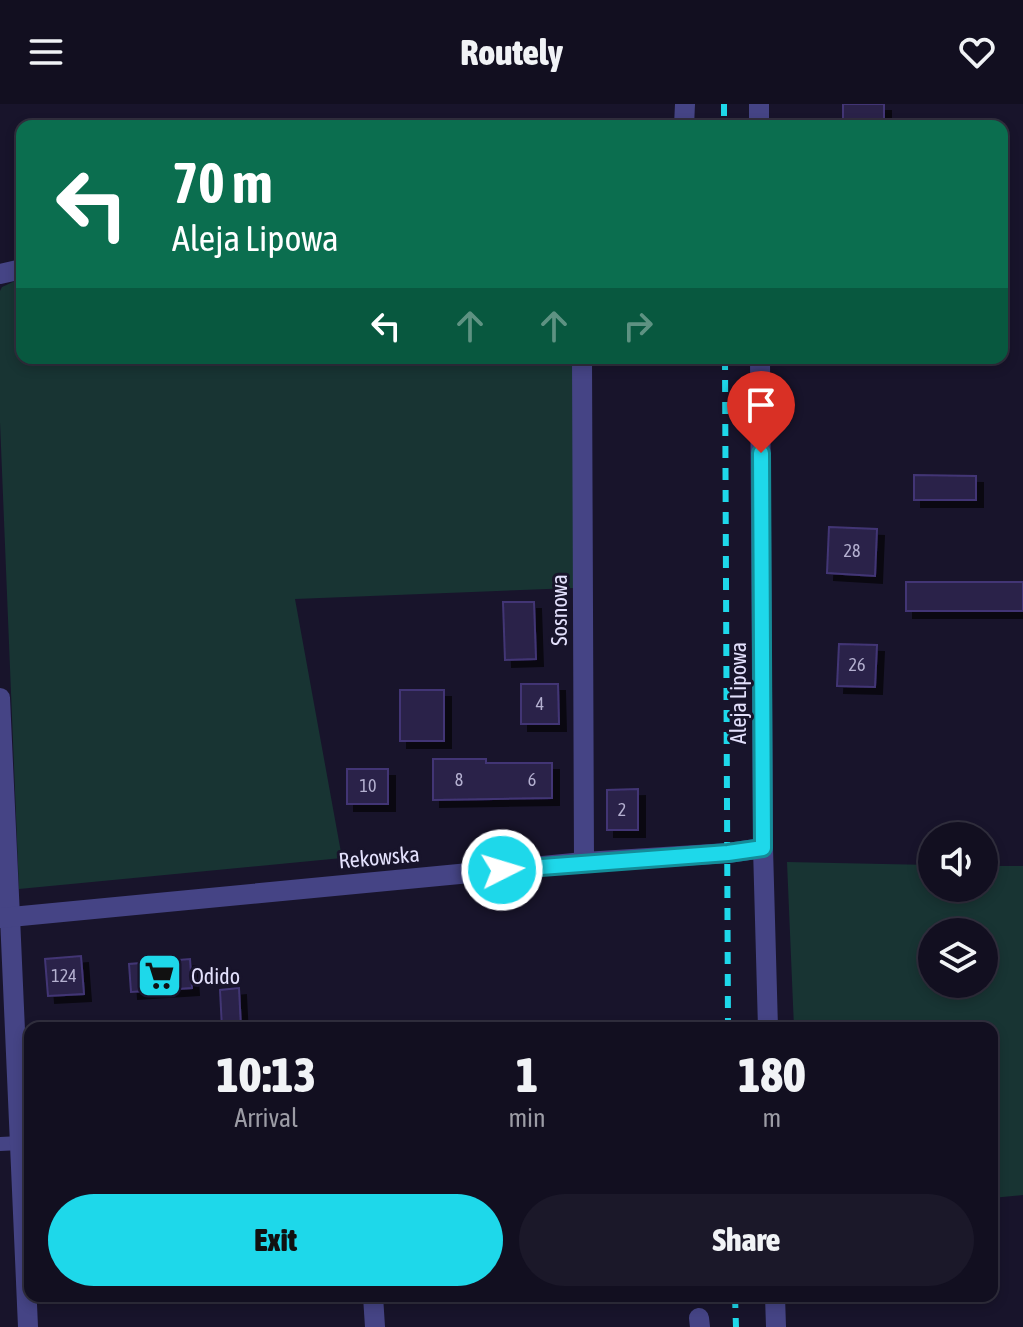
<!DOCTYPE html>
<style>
body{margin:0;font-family:"Asap Condensed",sans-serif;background:#1b1829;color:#f1f3f6;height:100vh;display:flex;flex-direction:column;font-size:30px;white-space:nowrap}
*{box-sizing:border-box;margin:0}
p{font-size:26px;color:#9c9ca5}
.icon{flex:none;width:44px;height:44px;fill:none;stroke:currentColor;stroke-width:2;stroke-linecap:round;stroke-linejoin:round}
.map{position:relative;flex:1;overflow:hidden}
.panel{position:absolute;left:24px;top:918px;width:974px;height:280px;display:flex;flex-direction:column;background:#120f20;border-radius:16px;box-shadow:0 4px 12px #0003,0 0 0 2px #312f3e}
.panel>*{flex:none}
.guide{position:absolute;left:16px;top:16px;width:992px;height:244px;border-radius:16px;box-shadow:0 4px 12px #0003,0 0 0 2px #312f3e;background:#0b6e4f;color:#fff;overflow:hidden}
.fabs{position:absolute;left:918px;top:718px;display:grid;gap:16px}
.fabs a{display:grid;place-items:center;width:80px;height:80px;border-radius:50%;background:#120f20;box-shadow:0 4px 12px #0003,0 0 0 2px #312f3e;font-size:40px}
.pin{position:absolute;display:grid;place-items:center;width:68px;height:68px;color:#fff;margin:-82px -34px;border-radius:50% 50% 50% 0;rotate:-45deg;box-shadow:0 0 8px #0007}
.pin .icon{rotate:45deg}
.me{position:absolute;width:88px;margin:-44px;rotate:85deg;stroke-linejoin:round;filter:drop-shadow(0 0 6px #0008)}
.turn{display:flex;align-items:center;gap:28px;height:168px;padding:0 24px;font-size:36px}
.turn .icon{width:104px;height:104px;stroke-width:2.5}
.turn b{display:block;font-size:56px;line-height:68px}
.lanes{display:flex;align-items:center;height:76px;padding:0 24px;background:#0003;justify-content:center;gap:40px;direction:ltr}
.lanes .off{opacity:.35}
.eta{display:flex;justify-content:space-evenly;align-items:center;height:136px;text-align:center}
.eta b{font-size:48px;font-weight:800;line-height:56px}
.action{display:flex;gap:16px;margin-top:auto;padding:16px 24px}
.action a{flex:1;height:92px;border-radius:48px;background:#1ed8ea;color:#111;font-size:32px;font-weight:800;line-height:92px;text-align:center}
.action a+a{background:#1b1829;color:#f1f3f6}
header{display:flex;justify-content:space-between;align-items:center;height:104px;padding:0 24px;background:#120f20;font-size:36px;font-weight:800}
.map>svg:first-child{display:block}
</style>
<header><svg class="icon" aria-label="menu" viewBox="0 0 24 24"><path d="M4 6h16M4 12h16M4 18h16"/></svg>Routely<svg class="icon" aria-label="heart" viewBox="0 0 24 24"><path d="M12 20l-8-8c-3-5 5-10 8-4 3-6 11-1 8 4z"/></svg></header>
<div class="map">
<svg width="1023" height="1223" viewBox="0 0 1023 1223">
<defs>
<filter id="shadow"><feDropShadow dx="7" dy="7" stdDeviation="0" flood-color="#0009"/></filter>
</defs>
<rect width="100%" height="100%" fill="#18142b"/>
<g fill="#183433" fill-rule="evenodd">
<polygon points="15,177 22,177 22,254 576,254 573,484 295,495 342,754 19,785 0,318 0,187 2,183"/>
<path d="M787,758L932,761V784H984V762H1023V1091L992,1094V924H794ZM984,828V880H932V828Z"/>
</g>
<g fill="#29224a" stroke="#423674" stroke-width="2" filter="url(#shadow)">
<rect x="843" y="0" width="41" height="22"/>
<polygon points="914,371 976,372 976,396 914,396"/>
<polygon points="829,423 877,425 875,472 827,469"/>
<rect x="906" y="478" width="117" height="29"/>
<polygon points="503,498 534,498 536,555 505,556"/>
<polygon points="839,540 877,541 875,583 837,582"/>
<polygon points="521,580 558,580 559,620 521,620"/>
<rect x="400" y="586" width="44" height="51"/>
<polygon points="433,655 486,655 486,659 552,659 552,694 433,696"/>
<rect x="347" y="665" width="41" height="35"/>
<polygon points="638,685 638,726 607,726 607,686"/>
<polygon points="81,852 84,890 48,892 45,855"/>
<polygon points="190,855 192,884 131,888 129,860"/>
<polygon points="239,884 241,924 222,924 220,886"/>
</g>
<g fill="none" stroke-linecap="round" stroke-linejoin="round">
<polyline stroke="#454485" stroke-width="14" points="0,1040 21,1039"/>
<g stroke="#454485" stroke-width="20">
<polyline points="684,22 685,0"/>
<polyline points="0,170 22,165"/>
<polyline points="582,254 584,758"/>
<polyline points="0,594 10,813"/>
<polyline points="373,1192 375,1223"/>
<polyline points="699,1214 700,1223"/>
</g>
<g stroke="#454485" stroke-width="20">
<polyline points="759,0 759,22"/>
<polyline points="760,254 763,744 768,924"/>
<polyline points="10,813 28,1223"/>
<polyline points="0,814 584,758 728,749 763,744"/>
<polyline points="775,1192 776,1223"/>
</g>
<g stroke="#1ed8ea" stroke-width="6" stroke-dasharray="12 10" stroke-linecap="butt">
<polyline points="724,0 724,22"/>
<polyline points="725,254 728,924"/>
<polyline points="735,1192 736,1223"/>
</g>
</g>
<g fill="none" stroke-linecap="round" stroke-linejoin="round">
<defs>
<polyline id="route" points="502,766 728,749 763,744 761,349"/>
</defs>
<use href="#route" stroke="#148c98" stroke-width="20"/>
<use href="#route" stroke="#1ed8ea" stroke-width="14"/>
</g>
<defs>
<symbol id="supermarket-square" viewBox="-11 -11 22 22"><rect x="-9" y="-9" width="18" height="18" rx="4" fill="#1ed8ea" stroke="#18142b"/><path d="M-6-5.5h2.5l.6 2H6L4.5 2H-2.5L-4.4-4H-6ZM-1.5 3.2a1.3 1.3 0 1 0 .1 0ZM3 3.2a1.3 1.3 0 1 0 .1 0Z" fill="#111"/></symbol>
</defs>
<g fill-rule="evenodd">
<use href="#supermarket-square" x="134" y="846" width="51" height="51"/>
</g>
<g text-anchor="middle" stroke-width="6" stroke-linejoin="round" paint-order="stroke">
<g font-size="18" fill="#b4b0d0">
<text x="852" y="453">28</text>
<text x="857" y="567">26</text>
<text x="540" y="606">4</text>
<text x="459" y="682">8</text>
<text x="532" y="682">6</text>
<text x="368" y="688">10</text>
<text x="622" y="712">2</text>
<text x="64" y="878">124</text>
</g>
<g font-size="22" fill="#e3e0fc" stroke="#18142b">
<text transform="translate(559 506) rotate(-90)" y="8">Sosnowa</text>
<text transform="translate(738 589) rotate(-90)" y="8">Aleja Lipowa</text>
<text transform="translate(379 753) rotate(-5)" y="8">Rekowska</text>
</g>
<g font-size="22" fill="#e3e0fc" stroke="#18142b" text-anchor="start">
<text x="191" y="880">Odido</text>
</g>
</g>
</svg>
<div class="fabs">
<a><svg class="icon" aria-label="sound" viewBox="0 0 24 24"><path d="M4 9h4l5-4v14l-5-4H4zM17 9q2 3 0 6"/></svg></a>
<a><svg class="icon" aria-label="layers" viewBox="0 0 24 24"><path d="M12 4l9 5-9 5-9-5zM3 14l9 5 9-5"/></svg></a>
</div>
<div class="pin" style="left:761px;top:349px;background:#d93025"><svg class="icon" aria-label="arrive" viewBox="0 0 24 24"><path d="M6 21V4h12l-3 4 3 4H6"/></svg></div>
<svg class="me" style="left:502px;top:766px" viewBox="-20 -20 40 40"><circle r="17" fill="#1ed8ea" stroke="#fff" stroke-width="3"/><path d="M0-11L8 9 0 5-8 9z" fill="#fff"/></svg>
<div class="guide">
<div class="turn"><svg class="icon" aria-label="left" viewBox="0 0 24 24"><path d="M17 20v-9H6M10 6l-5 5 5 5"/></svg><div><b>70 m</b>Aleja Lipowa</div></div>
<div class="lanes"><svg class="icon" aria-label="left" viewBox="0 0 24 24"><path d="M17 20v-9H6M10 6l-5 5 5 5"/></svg><svg class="icon off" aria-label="ahead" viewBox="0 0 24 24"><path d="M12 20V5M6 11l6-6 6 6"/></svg><svg class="icon off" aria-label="ahead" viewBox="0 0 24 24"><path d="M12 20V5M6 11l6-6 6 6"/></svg><svg class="icon off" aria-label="right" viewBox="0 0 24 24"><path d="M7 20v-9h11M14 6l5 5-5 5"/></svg></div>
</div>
<section class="panel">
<div class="eta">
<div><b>10:13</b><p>Arrival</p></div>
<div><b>1</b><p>min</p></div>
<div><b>180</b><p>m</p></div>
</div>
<div class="action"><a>Exit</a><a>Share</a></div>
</section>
</div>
